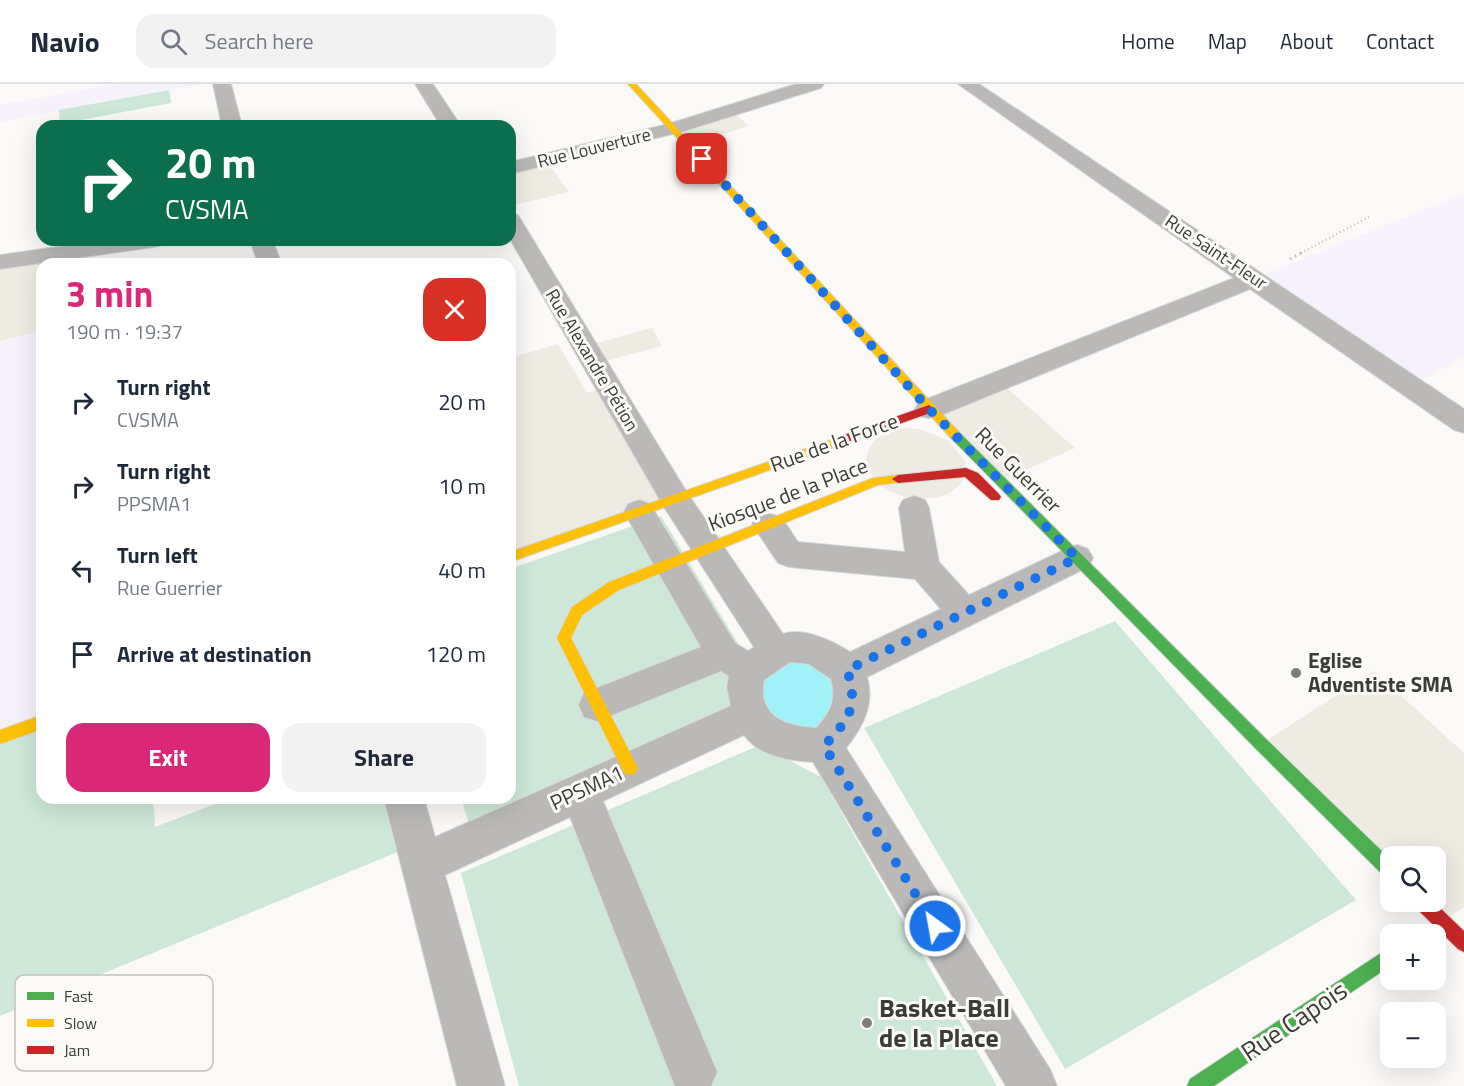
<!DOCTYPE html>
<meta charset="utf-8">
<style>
body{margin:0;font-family:"Titillium Web",sans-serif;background:#f2f2f3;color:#1f2937;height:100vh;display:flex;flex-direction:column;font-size:22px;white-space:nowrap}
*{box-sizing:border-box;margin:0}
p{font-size:20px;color:#747a83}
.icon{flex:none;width:33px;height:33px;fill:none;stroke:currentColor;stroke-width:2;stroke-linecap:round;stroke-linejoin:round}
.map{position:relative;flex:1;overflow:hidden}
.panel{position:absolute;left:36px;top:174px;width:480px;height:546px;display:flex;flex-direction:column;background:#fff;border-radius:18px;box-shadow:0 6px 24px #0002}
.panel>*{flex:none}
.top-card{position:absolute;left:36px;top:36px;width:480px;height:126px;border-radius:18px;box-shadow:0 6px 24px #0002;background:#0b6e4f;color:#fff;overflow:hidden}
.tools{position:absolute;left:1380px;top:762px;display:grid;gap:12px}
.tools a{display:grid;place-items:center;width:66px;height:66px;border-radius:12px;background:#fff;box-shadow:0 6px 24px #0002;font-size:30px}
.pin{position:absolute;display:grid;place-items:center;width:51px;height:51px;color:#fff;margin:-26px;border-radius:12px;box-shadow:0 3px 9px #0006}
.me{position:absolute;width:66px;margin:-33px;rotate:328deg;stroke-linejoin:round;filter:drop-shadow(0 0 4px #0008)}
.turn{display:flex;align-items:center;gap:21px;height:126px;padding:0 30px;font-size:27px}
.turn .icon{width:78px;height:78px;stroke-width:2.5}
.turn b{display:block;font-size:42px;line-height:51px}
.round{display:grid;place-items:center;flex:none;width:63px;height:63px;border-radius:18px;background:#f2f2f3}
.head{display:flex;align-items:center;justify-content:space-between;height:102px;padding:0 30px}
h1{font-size:36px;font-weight:700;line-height:45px;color:#db2777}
.button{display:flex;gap:12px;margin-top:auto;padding:12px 30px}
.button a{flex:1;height:69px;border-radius:18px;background:#db2777;color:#fff;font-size:24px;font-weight:700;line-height:69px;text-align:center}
.button a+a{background:#f2f2f3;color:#1f2937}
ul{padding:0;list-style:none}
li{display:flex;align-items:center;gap:18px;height:84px;padding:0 30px}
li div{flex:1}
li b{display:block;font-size:22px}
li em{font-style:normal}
header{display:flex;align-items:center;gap:36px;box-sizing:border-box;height:84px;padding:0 30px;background:#fff;border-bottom:2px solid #e0e1e3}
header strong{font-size:28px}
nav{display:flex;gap:33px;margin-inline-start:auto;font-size:21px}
.search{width:420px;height:54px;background:#f2f2f3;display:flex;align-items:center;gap:15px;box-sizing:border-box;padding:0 21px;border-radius:18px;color:#747a83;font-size:22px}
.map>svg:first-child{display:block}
</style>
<header>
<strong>Navio</strong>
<div class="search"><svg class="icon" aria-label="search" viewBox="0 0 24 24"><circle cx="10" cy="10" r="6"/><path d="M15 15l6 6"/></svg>Search here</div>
<nav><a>Home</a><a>Map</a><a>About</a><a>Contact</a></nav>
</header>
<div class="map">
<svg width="1464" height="1002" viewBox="0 0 1464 1002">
<rect width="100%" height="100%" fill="#fbf9f7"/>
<g fill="#eeebe3">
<polygon points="731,26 749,42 689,61 674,44"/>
<polygon points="545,75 569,108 510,122 510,84"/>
<polygon points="83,166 82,180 42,180 42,247 0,257 0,178"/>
<polygon points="652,244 662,262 595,280 585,262"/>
<polygon points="558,260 587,309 608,302 675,415 510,473 510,274"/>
<polygon points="1000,298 1075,364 1000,397 929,325"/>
<polygon points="904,344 919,345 948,356 965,377 966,388 961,399 952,408 938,413 921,415 905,413 889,407 877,397 869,387 866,375 869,364 877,354 889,348"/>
<polygon points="1374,587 1464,669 1464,823 1443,837 1422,818 1436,818 1436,772 1390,772 1390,786 1261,660"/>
</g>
<g fill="#f6f2fb">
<polygon points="114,0 200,0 0,38 0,21"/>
<polygon points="1464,110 1464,273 1410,301 1255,194"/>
<polygon points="42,247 42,638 0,653 0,257"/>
</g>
<g fill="#cde8d8">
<polygon points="169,6 171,19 60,40 59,26"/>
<polygon points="661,432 748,576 740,621 469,740 461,714 510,714 510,485"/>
<polygon points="1115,537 1356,816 1065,985 864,644"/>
<polygon points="42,638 42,714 153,714 155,743 231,714 404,714 417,760 0,932 0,653"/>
<polygon points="760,661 821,693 997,1002 519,1002 461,789"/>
</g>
<polygon fill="#a1f1f8" points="776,568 847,586 824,662 752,630 760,582"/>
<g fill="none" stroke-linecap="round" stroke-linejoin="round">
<defs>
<g id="street">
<polygon points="213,0 231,0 242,42 222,42"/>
<polygon points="415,0 433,0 461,42 441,42"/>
<polygon points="796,0 824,0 821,4 681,48 510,90 510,78 668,40"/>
<polygon points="958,0 979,0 1464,325 1464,349 1454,346 1250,205 939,332 929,334 919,332 915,325 919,318 1234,194"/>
<path d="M510,129L518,131L521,136L686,407L783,550C803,543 833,557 850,568L941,525L915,495L789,483L778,479L752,440L757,432C781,424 786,441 798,458L905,468L899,424L903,416L914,412L925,416L929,424L939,478L969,511L1066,465L1077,461L1088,465L1093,474L1088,483L867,593C875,620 863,643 846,664L1050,985L1057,1002H1006L813,678C790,677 759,672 744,651L603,717L717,988L711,1002H675L570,733L445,791L505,1002H457L384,714H424L435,753L731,622L727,603L729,592L721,587L597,637L584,633L579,621L584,609L701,563L624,428L628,420L639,416L650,420L735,559L748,567L754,563L664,423L510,155ZM790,578L809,580L831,595C837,616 831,628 816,644C787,642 757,634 764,596Z"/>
<polygon points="106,156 165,156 162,161 154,163 0,185 0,171"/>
<polygon points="250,156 272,156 282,180 258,180"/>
</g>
<g id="fast">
<polygon points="954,346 958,347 1266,655 1390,775 1390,794 1384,792 1256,665 950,353 948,350"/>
<polygon points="1390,863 1390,882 1214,1002 1187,1002 1190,995"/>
</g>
<g id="slow">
<polygon points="628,0 636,0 958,347 960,350 958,353 950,353"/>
<polygon points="845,351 849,352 851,355 849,358 510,478 510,468"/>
<polygon points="898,391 904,395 902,398 878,401 619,506 582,531 571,554 638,684 636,689 630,691 624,689 557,554 572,523 609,498 873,394"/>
<polygon points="42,631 42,645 0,660 0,646"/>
</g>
<g id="jam">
<polygon points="929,321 935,325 933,328 845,359 839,355 841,352"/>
<polygon points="966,384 978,389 999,410 1001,413 999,416 991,416 965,393 898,399 892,395 898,391"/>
<polygon points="1413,818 1434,818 1464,847 1464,868 1458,865 1416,824"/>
</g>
</defs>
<use href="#street" stroke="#d8d7d6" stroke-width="2"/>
<use href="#fast" stroke="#d8d7d6" stroke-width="2"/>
<use href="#slow" stroke="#d8d7d6" stroke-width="2"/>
<use href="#jam" stroke="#d8d7d6" stroke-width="2"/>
<polyline stroke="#bdbcbb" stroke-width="2" stroke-dasharray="1 3" stroke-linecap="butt" points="1301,169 1369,133"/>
<polyline stroke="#bdbcbb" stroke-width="3" stroke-dasharray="1.5 4" stroke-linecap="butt" points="1290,175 1303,168"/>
<use href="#street" fill="#bab9b8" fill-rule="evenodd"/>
<use href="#fast" fill="#4caf50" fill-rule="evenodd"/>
<use href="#slow" fill="#ffc107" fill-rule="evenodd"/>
<use href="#jam" fill="#c62828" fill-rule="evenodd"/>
</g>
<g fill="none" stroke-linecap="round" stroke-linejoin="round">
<path stroke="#1a73e8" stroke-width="10" stroke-dasharray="0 18" d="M702,75L929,325L1077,474L847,586C859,623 849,635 824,662L935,842"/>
</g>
<g fill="#7e7e7c" stroke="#fcfaf6" stroke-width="2">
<circle cx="1296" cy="589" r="6"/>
<circle cx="867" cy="939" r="6"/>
</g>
<g text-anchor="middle" stroke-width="6" stroke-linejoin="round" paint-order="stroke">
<g font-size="18" fill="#3b3b39" stroke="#fcfaf6">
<text transform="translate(594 64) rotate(-14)" y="6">Rue Louverture</text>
<text transform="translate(1216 168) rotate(34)" y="6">Rue Saint-Fleur</text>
<text transform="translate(592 276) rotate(59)" y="6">Rue Alexandre Pétion</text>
</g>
<g font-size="21" fill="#3b3b39" stroke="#fcfaf6">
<text transform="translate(834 359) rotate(-20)" y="7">Rue de la Force</text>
<text transform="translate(1018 386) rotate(45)" y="7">Rue Guerrier</text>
<text transform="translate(788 411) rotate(-21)" y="7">Kiosque de la Place</text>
<text transform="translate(587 704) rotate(-25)" y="7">PPSMA1</text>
</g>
<g font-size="21" font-weight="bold" fill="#3b3b39" stroke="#fcfaf6" text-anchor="start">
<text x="1308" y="584">Eglise<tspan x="1308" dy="24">Adventiste SMA</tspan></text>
</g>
<g font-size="26" font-weight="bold" fill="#3b3b39" stroke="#fcfaf6" text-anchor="start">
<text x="879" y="933">Basket-Ball<tspan x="879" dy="30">de la Place</tspan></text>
</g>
<g font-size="26" fill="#3b3b39" stroke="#fcfaf6">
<text transform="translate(1294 937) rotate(-34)" y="9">Rue Capois</text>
</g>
</g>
<rect x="15" y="891" width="198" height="96" rx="9" fill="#fcfaf6" stroke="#c2c1bd" stroke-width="1.5"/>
<rect x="27" y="908" width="27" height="8" fill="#4caf50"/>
<rect x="27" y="935" width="27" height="8" fill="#ffc107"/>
<rect x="27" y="962" width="27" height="8" fill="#c62828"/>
<g font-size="16" fill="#3b3b39">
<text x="64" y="918">Fast</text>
<text x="64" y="945">Slow</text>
<text x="64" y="972">Jam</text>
</g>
</svg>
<div class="tools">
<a><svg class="icon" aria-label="search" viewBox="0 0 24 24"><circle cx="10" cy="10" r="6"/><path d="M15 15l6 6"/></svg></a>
<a>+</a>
<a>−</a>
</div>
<div class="pin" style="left:702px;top:75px;background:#d93025"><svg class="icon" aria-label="arrive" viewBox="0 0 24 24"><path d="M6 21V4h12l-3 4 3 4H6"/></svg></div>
<svg class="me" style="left:935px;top:842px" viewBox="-20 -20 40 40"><circle r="17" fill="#1a73e8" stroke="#fff" stroke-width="3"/><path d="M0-11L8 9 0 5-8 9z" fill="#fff"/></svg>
<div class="top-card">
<div class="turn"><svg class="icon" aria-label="right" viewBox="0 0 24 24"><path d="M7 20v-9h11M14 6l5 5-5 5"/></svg><div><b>20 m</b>CVSMA</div></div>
</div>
<section class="panel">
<div class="head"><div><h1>3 min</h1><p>190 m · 19:37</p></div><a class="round" style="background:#d93025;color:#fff"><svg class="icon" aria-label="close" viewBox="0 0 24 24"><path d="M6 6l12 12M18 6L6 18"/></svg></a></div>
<ul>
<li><svg class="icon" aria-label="right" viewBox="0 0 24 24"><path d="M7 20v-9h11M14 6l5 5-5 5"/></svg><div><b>Turn right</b><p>CVSMA</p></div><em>20 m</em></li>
<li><svg class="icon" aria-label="right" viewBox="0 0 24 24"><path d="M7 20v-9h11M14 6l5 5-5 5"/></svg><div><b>Turn right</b><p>PPSMA1</p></div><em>10 m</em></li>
<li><svg class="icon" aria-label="left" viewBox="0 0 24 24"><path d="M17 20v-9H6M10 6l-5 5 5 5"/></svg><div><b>Turn left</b><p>Rue Guerrier</p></div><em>40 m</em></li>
<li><svg class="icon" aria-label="arrive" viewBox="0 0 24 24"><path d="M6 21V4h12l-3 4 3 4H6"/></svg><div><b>Arrive at destination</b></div><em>120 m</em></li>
</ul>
<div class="button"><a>Exit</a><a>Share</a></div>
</section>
</div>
